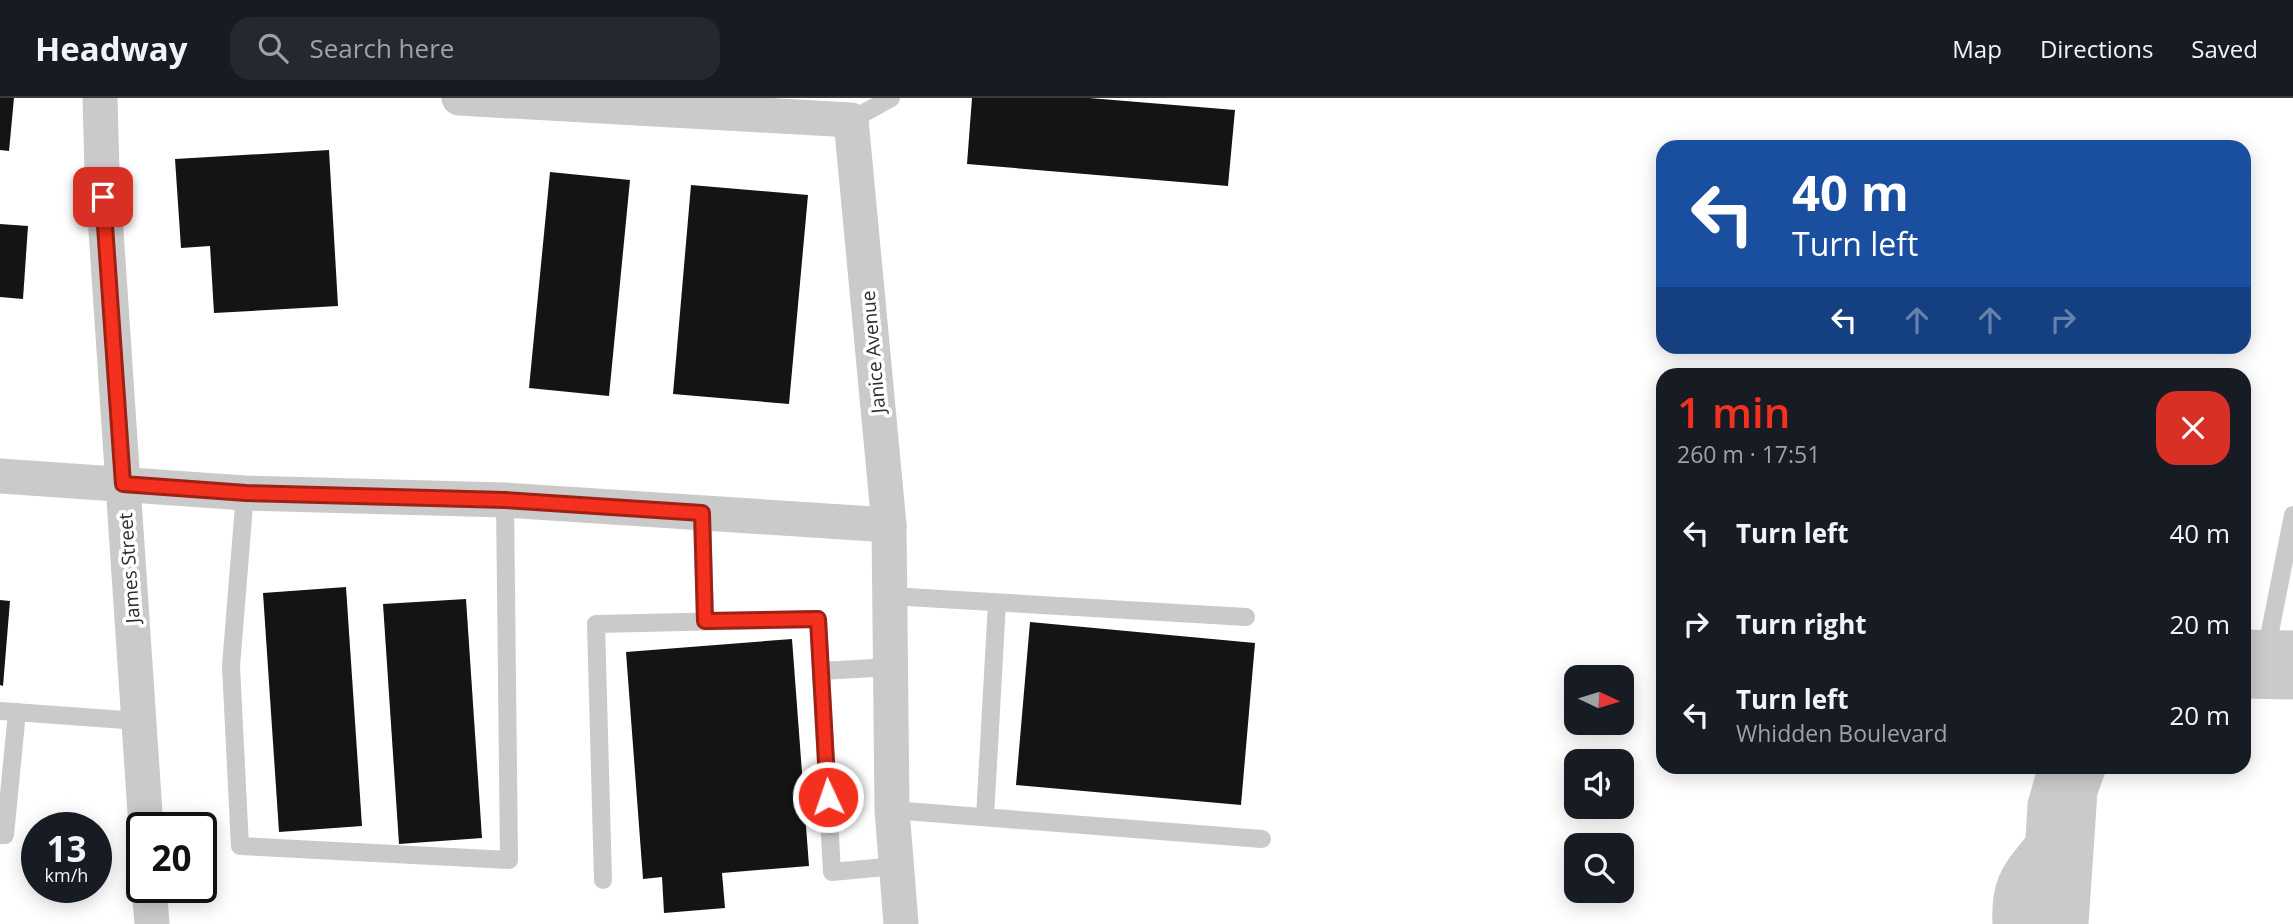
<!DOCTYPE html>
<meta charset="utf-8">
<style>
body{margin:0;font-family:"Open Sans",sans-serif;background:#242831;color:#f1f3f6;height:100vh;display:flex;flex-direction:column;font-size:26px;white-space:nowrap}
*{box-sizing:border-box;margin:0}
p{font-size:23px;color:#9ea1a6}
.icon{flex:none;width:38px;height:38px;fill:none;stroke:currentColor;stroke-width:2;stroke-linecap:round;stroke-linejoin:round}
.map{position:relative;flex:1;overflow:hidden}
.drawer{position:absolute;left:1656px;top:270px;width:595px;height:406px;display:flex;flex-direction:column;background:#171b24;border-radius:21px;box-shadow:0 4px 18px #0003}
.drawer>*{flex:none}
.guide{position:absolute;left:1656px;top:42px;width:595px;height:214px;border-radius:21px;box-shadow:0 4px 18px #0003;background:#1a4fa0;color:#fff;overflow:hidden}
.needle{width:46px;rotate:94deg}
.buttons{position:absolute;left:1564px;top:567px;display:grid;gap:14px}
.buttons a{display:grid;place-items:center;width:70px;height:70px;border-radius:14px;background:#171b24;box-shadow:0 4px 18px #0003;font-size:35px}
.speed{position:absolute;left:21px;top:714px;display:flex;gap:14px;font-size:35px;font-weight:700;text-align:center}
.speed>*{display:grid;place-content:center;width:91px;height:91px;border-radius:50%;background:#171b24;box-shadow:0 4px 18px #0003;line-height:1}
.speed small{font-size:18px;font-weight:400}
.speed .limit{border:4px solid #111;border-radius:10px;background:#fff;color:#111}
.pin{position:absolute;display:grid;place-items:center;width:60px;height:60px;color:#fff;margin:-30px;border-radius:14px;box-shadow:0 4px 10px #0006}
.me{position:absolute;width:77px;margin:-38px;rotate:357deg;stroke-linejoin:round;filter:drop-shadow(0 0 5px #0008)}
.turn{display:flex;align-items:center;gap:24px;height:147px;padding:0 21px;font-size:32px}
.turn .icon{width:91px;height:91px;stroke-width:2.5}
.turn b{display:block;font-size:49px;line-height:60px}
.lanes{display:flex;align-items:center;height:66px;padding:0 21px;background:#0003;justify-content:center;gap:35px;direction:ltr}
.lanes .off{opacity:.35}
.round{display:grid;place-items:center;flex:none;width:74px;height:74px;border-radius:21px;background:#242831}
.headline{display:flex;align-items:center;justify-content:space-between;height:119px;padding:0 21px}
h1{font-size:42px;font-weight:600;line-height:52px;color:#f4311e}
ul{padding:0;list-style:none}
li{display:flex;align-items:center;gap:21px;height:91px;padding:0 21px}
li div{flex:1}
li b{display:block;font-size:26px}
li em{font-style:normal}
header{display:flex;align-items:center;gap:42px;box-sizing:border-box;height:98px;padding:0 35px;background:#171b24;border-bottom:2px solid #363941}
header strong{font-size:33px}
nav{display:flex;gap:38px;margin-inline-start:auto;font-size:24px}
.search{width:490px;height:63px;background:#242831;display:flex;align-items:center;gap:18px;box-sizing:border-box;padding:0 24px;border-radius:21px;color:#9ea1a6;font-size:26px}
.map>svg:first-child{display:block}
</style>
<header>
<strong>Headway</strong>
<div class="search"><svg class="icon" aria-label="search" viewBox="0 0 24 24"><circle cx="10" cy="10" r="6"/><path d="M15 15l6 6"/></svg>Search here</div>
<nav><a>Map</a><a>Directions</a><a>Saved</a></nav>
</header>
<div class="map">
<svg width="2293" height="826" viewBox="0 0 2293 826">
<rect width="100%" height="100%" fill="#fff"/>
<g fill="#141414">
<polygon points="0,0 14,0 9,53 0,52"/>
<polygon points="972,0 1089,0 1235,12 1228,88 967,66"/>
<polygon points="329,52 338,208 214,215 210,148 181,150 175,61"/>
<polygon points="550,74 630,82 609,298 529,290"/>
<polygon points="691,87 808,97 789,306 673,296"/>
<polygon points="0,126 28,128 23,201 0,199"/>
<polygon points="346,489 362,728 279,734 263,495"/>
<polygon points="466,501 482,740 399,746 383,506"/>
<polygon points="0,502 10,503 3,588 0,587"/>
<polygon points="1030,524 1255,545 1241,707 1016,687"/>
<polygon points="792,541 809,768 722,775 725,810 664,815 662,779 643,781 626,554"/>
</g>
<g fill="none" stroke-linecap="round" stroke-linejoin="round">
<g stroke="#cacaca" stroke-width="18">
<polyline points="851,22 891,0"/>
<polyline points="245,395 231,568 240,748 509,762 505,402"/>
<polyline points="702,415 705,523"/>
<polyline points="890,498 1246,519"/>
<polyline points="2267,549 2293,417"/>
<polyline points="821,573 891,569"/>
<polyline points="0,613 139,623"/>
<polyline points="892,712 1262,741"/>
<polyline points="985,719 997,505"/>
<polyline points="0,737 5,737 17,614"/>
<polyline points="603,782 596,526 818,521 832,774 896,768"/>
</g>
<g stroke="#cacaca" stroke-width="35">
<polyline points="100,0 102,73 146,730"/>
<polyline points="459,0 851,22 889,427 892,712 901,826"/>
<polyline points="0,378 245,395 505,402 889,427"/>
<polyline points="2244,549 2293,550"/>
<polyline points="2244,583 2293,584"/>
<polyline points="149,789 152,826"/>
<path d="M2010,826C2008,785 2018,777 2042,747"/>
<polyline points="2038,826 2045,707 2056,668"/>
<polyline points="2071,826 2080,693 2089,668"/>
</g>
</g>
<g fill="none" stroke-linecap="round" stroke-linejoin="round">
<defs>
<polyline id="route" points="103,99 123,386 246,395 505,402 702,415 705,523 818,521 828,699"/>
</defs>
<use href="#route" stroke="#9f2014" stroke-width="18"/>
<use href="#route" stroke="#f4311e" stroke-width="12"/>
</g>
<g text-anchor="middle" stroke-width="7" stroke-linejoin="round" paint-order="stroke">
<g font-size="19" fill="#2d2d2d" stroke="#fff">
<text transform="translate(873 254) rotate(-95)" y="7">Janice Avenue</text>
<text transform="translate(129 470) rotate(-94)" y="7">James Street</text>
</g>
</g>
</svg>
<div class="buttons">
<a><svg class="needle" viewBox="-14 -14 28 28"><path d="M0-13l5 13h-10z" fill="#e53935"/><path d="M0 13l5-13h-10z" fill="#9ea1a6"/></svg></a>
<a><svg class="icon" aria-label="sound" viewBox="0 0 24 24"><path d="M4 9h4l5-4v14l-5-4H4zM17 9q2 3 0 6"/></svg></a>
<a><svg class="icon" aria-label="search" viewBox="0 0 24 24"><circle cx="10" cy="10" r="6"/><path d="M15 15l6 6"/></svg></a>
</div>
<div class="speed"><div>13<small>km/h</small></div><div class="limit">20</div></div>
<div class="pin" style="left:103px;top:99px;background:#d93025"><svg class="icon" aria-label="arrive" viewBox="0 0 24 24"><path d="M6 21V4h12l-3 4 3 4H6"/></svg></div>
<svg class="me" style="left:828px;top:699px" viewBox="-20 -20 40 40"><circle r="17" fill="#f4311e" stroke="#fff" stroke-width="3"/><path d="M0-11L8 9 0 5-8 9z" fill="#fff"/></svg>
<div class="guide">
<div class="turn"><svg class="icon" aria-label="left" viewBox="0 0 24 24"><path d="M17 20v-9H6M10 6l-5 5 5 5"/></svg><div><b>40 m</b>Turn left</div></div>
<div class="lanes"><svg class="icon" aria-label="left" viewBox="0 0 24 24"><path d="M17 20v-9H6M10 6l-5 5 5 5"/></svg><svg class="icon off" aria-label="ahead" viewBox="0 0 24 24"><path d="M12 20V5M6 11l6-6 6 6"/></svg><svg class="icon off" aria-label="ahead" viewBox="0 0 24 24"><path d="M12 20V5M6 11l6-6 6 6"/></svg><svg class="icon off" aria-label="right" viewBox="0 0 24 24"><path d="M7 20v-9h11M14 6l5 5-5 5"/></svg></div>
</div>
<section class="drawer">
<div class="headline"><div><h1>1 min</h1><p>260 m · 17:51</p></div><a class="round" style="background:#d93025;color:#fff"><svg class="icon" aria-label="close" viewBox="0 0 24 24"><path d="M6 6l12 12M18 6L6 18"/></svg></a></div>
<ul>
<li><svg class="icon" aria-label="left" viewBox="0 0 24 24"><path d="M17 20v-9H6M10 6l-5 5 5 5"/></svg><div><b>Turn left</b></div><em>40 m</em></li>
<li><svg class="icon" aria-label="right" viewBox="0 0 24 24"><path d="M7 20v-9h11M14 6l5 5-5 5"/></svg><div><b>Turn right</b></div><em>20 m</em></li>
<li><svg class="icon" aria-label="left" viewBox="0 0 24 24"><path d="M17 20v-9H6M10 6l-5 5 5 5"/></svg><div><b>Turn left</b><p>Whidden Boulevard</p></div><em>20 m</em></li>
</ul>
</section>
</div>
